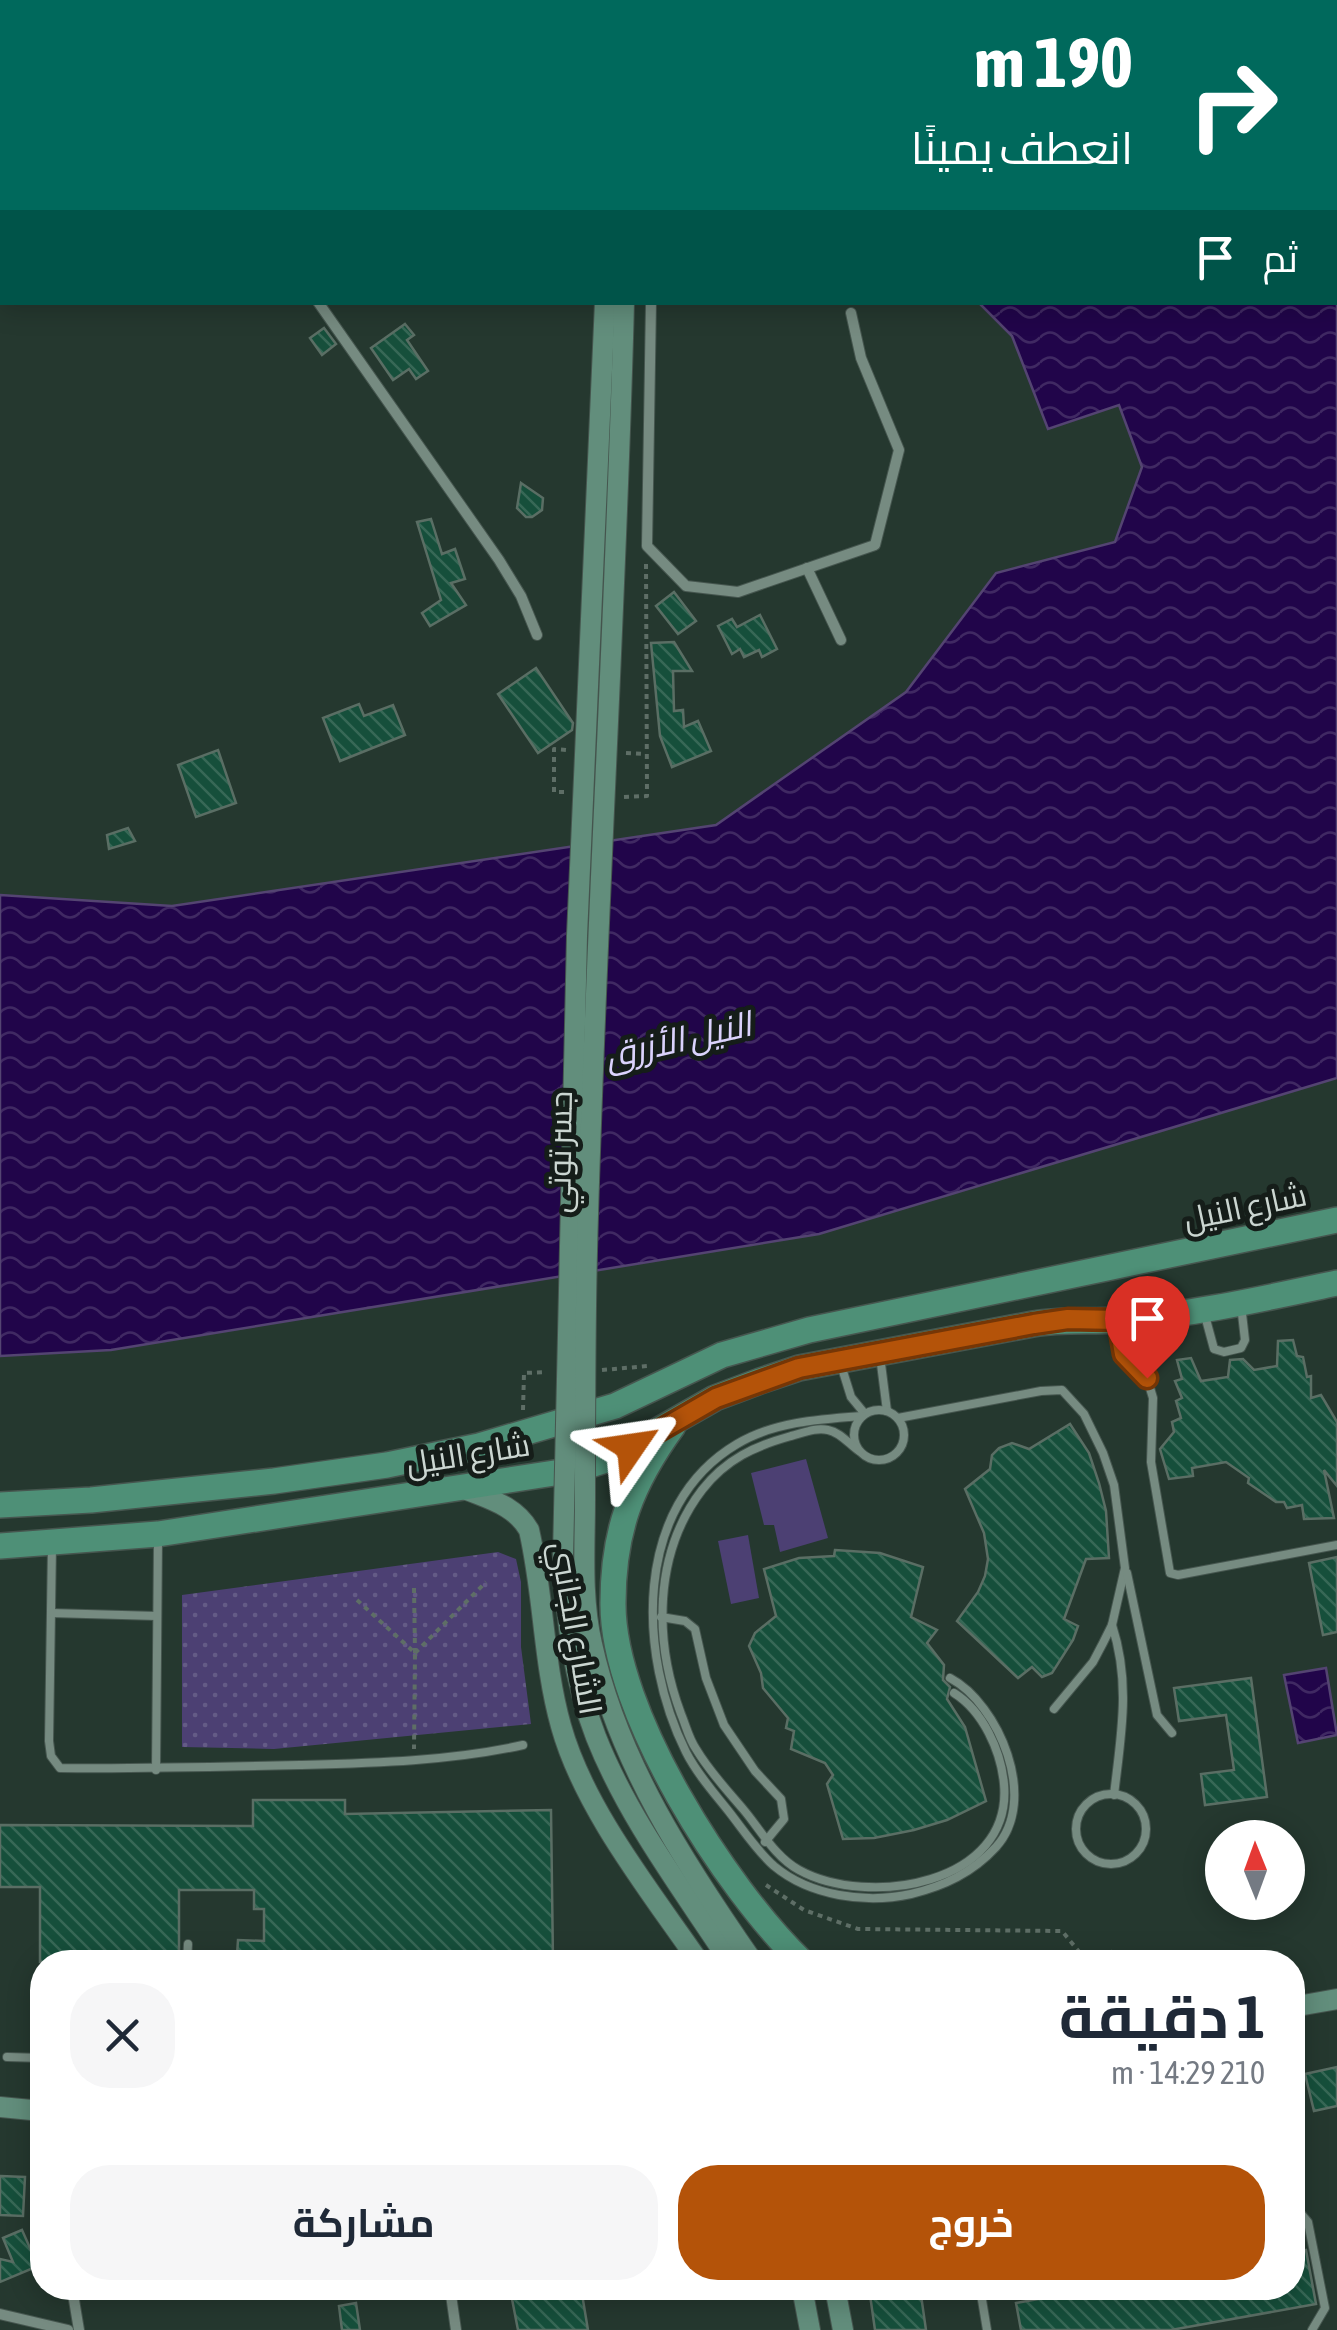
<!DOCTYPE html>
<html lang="ar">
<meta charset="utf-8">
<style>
body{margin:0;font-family:"Asap Condensed",Cairo,sans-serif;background:#f6f6f7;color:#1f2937;direction:rtl;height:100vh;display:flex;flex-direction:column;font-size:38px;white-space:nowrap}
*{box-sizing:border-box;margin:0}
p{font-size:32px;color:#747a83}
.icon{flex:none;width:55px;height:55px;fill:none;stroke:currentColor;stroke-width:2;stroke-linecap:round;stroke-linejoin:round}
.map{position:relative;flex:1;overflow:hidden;direction:ltr}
.sheet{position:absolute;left:30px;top:1950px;width:1275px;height:350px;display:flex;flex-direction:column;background:#fff;border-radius:40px;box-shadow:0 5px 25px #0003;direction:rtl}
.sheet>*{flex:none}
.banner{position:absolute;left:0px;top:0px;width:1338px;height:305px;box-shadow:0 5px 25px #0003;direction:rtl;background:#00695c;color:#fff;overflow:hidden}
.needle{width:65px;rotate:359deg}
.tools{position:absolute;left:1205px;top:1820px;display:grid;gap:20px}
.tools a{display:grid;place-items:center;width:100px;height:100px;border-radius:50%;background:#fff;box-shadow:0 5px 25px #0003;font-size:50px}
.pin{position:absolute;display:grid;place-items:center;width:85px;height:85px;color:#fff;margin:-102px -42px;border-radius:50% 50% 50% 0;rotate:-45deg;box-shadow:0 0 10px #0007}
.pin .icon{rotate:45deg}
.me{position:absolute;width:110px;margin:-55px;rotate:58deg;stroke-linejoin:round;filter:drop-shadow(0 0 8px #0008)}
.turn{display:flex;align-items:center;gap:35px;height:210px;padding:0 40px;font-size:45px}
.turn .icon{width:130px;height:130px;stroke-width:2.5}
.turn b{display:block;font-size:70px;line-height:85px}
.then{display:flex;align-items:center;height:95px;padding:0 40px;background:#0003;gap:20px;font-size:38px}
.round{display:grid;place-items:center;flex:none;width:105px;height:105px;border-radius:40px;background:#f6f6f7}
.summary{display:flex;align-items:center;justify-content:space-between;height:170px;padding:0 40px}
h1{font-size:60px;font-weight:700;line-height:75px}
.button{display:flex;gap:20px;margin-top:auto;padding:20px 40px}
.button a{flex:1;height:115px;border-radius:40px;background:#b45309;color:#fff;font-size:40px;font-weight:700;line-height:115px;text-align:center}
.button a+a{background:#f6f6f7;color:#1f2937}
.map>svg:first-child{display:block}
</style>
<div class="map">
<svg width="1337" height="2330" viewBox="0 0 1337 2330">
<defs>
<pattern id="park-dots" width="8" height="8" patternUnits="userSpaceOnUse" patternTransform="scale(2.5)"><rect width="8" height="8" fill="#4c4073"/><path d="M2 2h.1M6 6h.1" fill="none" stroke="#645b86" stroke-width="1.8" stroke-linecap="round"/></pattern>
<pattern id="water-waves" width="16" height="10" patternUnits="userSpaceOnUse" patternTransform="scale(2.5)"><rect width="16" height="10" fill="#21054a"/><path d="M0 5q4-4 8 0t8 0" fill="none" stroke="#402963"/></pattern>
<pattern id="building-back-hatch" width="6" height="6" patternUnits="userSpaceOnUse" patternTransform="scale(2.5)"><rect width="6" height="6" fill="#164f3b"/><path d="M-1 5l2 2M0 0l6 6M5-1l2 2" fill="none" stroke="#376856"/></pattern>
</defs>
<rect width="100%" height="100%" fill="#25382f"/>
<polygon fill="url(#park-dots)" points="498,1552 516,1559 521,1582 521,1647 531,1724 274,1749 182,1747 182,1595"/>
<g fill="#4c4073">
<polygon points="806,1459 828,1538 780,1552 774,1525 764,1525 751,1473"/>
<polygon points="748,1535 759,1598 731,1604 718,1541"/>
</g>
<g fill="url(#water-waves)" stroke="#544472" stroke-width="2.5">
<polygon points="1109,0 1337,0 1337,1078 819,1234 111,1350 0,1356 0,895 172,906 716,825 906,692 996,573 1115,542 1142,467 1119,405 1048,429 1012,336 979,303 1335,302 1335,2 1104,2"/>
<polygon points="1326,1668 1337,1735 1298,1743 1284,1675"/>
</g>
<g fill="url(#building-back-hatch)" stroke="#5a6e64" stroke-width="2.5">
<polygon points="405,324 414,335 407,340 428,371 416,379 409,369 393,380 371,348"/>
<polygon points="324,328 336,344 322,355 310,338"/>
<polygon points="521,483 543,498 542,510 532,517 526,517 517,508"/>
<polygon points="431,519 442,554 455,549 465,579 451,583 466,605 430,626 422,613 441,600 417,522"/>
<polygon points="674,592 696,621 678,634 656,606"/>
<polygon points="760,615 777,649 762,657 759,650 744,657 740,649 732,654 718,626 732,619 737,627"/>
<polygon points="674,642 692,671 673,671 674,711 683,710 684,727 698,721 711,751 672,767 660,736 651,643"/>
<polygon points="536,668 573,723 572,730 538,753 498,694"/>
<polygon points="359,704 364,716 393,705 405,735 340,761 323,718"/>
<polygon points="218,750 236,803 196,817 178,765"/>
<polygon points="128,828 135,841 109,849 107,835"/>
<polygon points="1293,1340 1297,1356 1303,1357 1307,1377 1311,1376 1311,1398 1321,1395 1337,1422 1337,1486 1324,1470 1334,1518 1304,1519 1302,1505 1287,1508 1284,1502 1276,1502 1248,1483 1249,1478 1226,1462 1192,1468 1193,1476 1169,1479 1160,1449 1174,1432 1172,1422 1181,1418 1176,1401 1182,1398 1175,1381 1182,1379 1177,1360 1191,1358 1201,1381 1228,1377 1230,1360 1243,1359 1254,1370 1277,1366 1278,1341"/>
<polygon points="1070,1424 1089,1453 1099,1483 1106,1511 1109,1558 1086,1559 1064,1619 1078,1626 1073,1640 1052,1673 1042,1677 1032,1667 1018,1678 957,1621 978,1592 985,1576 988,1559 984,1533 965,1489 990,1469 992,1455 999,1448 1012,1443 1029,1449"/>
<polygon points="835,1550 880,1553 923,1567 911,1617 937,1630 927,1643 944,1665 943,1680 950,1687 947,1699 965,1727 986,1801 947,1820 914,1830 874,1838 843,1839 827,1784 833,1775 825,1763 791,1749 794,1731 786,1728 788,1718 763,1688 761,1673 749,1646 755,1633 776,1616 764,1569 799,1558 834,1556"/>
<polygon points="1337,1557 1337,1632 1323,1635 1309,1563"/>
<polygon points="1251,1678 1267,1797 1205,1805 1201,1774 1234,1770 1226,1715 1179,1721 1174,1688"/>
<polygon points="253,1800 345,1800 345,1814 551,1810 553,1962 263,1962 264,1956 237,1955 238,1940 264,1941 264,1909 254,1909 254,1890 179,1890 179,1962 40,1962 40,1887 0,1887 0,1825 253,1826"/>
<polygon points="1337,2067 1337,2106 1314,2111 1305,2074"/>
<polygon points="0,2176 25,2177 23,2216 0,2215"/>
<polygon points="22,2230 38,2266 0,2282 0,2259 13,2262 3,2238"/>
<polygon points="1306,2250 1316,2304 1171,2330 1021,2330 1016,2303 1099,2288 1292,2288 1292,2253"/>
<polygon points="581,2288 588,2330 518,2330 512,2299"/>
<polygon points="869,2288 920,2288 926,2330 875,2330"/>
<polygon points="356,2303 360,2330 342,2330 339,2306"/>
</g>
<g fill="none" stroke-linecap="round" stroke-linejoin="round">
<defs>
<g id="lane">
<polyline points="1204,1312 1214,1349 1224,1352 1241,1348 1245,1340 1241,1305"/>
<polyline points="1119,1325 1125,1354 1147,1378 1153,1398 1151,1462 1170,1573 1178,1575 1337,1545"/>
<polyline points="880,1356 887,1411"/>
<polyline points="841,1365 851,1397 865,1414"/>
<circle cx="879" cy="1435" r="25"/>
<path d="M862,1416C821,1419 773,1422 737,1444C632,1506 638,1656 686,1752C697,1774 715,1794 730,1813C744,1831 757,1851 774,1866C810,1896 866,1904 911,1894C944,1886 972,1873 996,1847C1039,1800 999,1704 950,1678"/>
<polyline points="898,1418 1041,1391 1062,1390 1084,1414 1103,1453 1114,1485 1125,1568 1112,1625 1103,1643 1093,1662 1054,1709"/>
<path d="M859,1451C849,1444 840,1432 828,1430C816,1427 803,1433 791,1436C755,1446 726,1459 702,1490C653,1554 654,1642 681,1714C686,1726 689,1739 696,1749C709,1771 726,1789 743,1809C760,1829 775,1857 799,1870C868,1908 1013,1885 1004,1784C1001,1751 983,1711 954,1693"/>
<path d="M52,1545L49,1741L51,1756L60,1768C140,1769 220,1767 300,1765C374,1763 451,1761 523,1745"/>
<polyline points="1127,1573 1157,1715 1172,1733"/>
<polyline points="51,1613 157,1616"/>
<polyline points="661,1617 685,1621 695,1629 706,1678 724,1725 755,1771 781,1799 784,1819 765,1842"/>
<path d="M1112,1625C1131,1683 1121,1735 1114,1795"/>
<polyline points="156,1770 158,1539"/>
<circle cx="1111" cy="1829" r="35"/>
<polyline points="187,1962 188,1944"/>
<polyline points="7,2057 42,2058"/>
<polyline points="1292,2203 1308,2222 1325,2308 1312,2330"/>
<polyline points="980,2288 987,2330"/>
</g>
<g id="street">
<polyline points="293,2 298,0"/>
<polyline points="415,2 419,0"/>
<polyline points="497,2 497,0"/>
<polyline points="0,51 2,55"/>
<polyline points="0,264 2,264"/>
<polyline points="318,302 499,560 521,596 537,635"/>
<polyline points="651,302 647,546 686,586 738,592 875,545 899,450 861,358 851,313"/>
<polyline points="807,568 841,640"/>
<polyline points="72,2288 79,2330"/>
<polyline points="450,2288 456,2330"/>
<polyline points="0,2314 68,2330"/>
</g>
<g id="secondary">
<polyline points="102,0 104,2"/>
<path d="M460,1487C487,1499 514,1504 529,1530C544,1595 543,1662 561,1726C584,1809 651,1892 699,1962"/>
<polyline points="1292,2007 1337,1999"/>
<polyline points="0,2107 42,2111"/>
<polyline points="802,2288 810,2330"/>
<polyline points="835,2288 843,2330"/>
</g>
<g id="primary">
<path d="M673,1426C631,1484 613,1531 613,1603C612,1712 726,1889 802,1962"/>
<polyline points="0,1505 91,1500 274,1481 387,1465 479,1446 615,1406 722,1355 809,1330 1337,1220"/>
<path d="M0,1546L158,1534L574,1470L606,1460L715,1398L760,1381L799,1368L1033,1324C1063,1319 1090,1322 1120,1320C1192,1315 1266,1298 1337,1283"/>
</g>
</defs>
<use href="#lane" stroke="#46564f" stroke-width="10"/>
<use href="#street" stroke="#46564f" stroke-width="12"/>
<use href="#secondary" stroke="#46564f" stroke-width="22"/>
<use href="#primary" stroke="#46564f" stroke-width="28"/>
<g stroke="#5e6e66" stroke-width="4" stroke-dasharray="5 5" stroke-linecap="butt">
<polyline points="626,753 646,754"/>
<polyline points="564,792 554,792 554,749 566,750"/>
<polyline points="624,797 647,796 646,563"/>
<polyline points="602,1370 648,1366"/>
<polyline points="523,1410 524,1373 546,1372"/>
<polyline points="414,1588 415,1653"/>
<polyline points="357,1600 415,1653 414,1749"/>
<polyline points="415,1653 486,1582"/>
<polyline points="766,1885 804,1910 858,1929 1062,1931 1085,1959"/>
<polyline points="1058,1962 1116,1951"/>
</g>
<use href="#lane" stroke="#768b81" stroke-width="8"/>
<use href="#street" stroke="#768b81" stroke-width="10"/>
<use href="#secondary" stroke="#628e7c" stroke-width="20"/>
<use href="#primary" stroke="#4e9077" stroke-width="25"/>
<defs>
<g id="secondary-bridge">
<path d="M605,302L577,936L563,1556C566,1618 573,1678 596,1737C628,1818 683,1890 730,1962"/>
<path d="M624,302C616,619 595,935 587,1251C585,1334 585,1417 585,1500C585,1548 581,1597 592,1644C618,1762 685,1864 753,1962"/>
</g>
</defs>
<use href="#secondary-bridge" stroke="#46564f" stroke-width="22" stroke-linecap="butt"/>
<use href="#secondary-bridge" stroke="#628e7c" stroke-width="20"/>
</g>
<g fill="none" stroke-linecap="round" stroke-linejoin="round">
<defs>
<polyline id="route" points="631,1447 716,1398 799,1368 1034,1324 1068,1319 1118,1320 1124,1354 1147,1378"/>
</defs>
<use href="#route" stroke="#753606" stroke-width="25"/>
<use href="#route" stroke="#b45309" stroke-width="18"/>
</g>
<g text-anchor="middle" stroke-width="10" stroke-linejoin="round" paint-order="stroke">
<g font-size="32" fill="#cbd6d1" stroke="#151d19">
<text transform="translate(560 1152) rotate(-89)" y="11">جسر توتي</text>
<text transform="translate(1245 1207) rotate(-12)" y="11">شارع النيل</text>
<text transform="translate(468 1454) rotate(-9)" y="11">شارع النيل</text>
<text transform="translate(576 1628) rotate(80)" y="11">الشارع الجانبي</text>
</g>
<g font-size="35" font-style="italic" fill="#dbd3fd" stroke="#151d19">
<text transform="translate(678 1040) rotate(-13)" y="12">النيل الأزرق</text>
</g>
</g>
</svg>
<div class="tools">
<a><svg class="needle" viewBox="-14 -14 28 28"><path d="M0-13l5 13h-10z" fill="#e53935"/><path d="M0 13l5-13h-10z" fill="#747a83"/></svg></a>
</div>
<div class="pin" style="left:1147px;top:1378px;background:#d93025"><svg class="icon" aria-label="arrive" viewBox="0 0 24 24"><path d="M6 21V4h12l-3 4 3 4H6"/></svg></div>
<svg class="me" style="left:631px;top:1447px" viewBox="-20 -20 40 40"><path d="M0-17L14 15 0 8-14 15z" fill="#b45309" stroke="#fff" stroke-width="4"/></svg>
<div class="banner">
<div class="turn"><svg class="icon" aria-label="right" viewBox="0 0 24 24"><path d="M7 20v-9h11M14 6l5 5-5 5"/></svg><div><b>190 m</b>انعطف يمينًا</div></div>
<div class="then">ثم<svg class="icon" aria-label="arrive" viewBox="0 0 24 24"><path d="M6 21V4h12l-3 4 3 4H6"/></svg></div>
</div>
<section class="sheet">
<div class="summary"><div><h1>1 دقيقة</h1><p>210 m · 14:29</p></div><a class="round"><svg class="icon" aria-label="close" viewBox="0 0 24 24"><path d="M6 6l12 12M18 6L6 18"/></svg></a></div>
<div class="button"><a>خروج</a><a>مشاركة</a></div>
</section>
</div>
